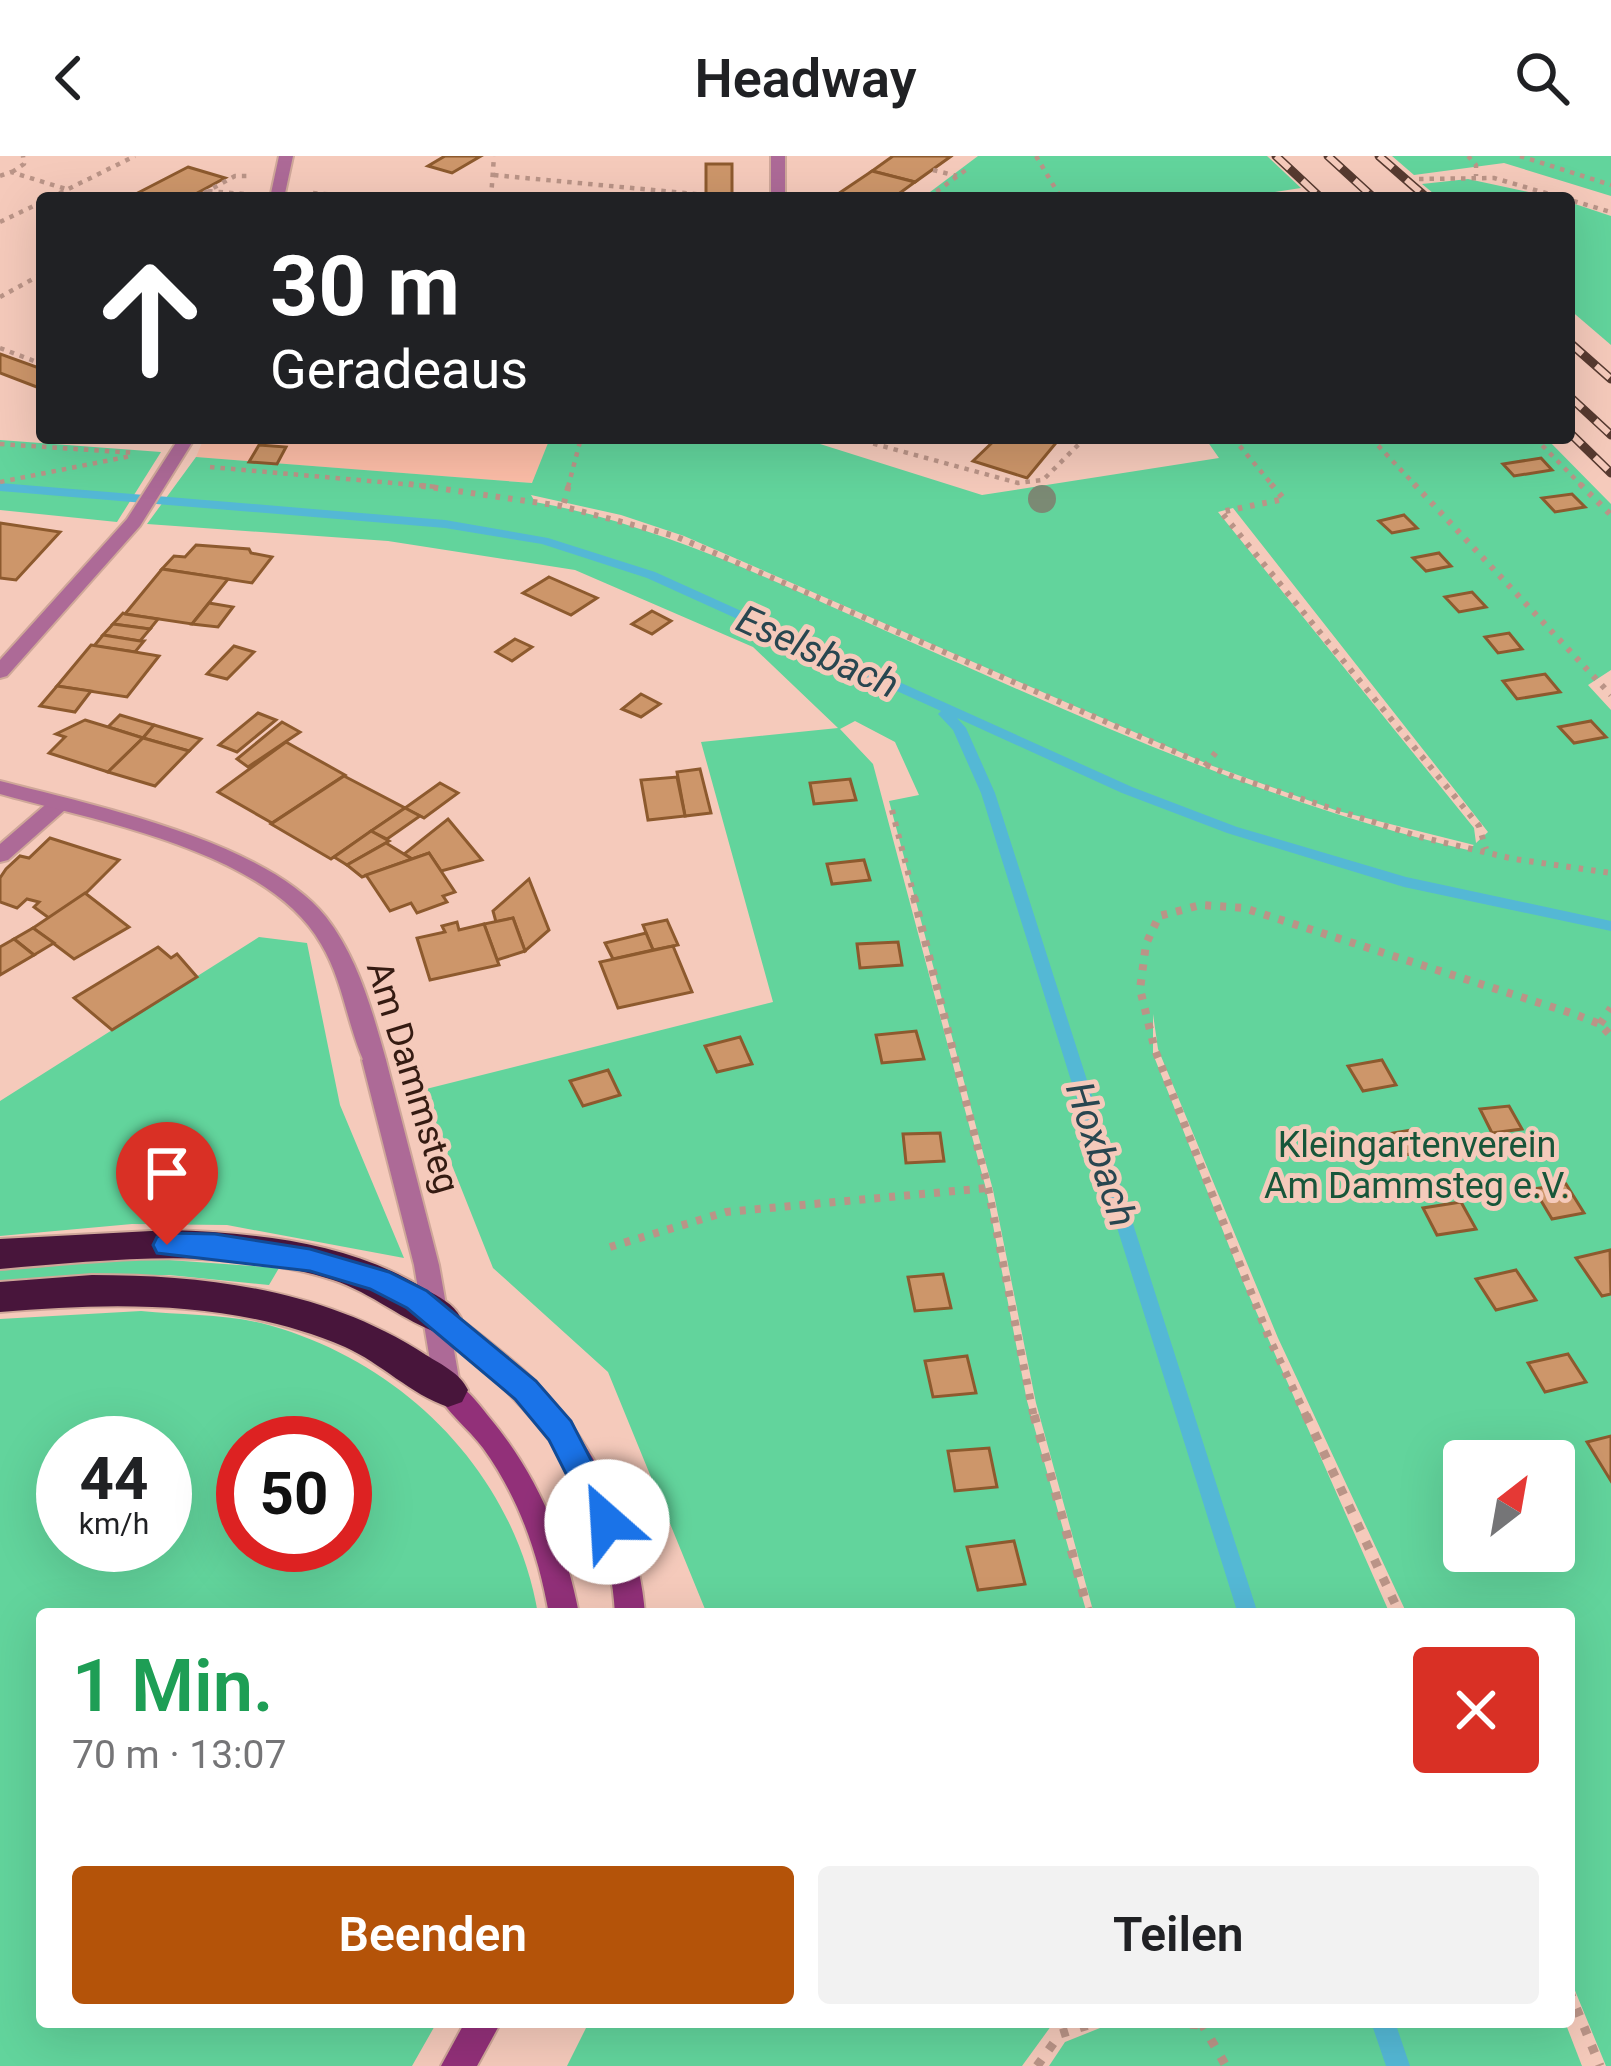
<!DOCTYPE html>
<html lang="de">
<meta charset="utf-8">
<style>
body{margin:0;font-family:Roboto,sans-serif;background:#f2f2f2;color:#202124;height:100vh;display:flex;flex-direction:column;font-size:45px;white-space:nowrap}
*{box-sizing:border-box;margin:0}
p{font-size:39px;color:#757577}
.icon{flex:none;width:66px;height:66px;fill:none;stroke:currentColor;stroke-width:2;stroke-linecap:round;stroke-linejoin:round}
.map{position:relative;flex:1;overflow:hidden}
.details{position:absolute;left:36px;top:1452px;width:1539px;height:420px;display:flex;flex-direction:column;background:#fff;border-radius:12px;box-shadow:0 12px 48px #0002}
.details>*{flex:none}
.hud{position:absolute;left:36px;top:36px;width:1539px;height:252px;border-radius:12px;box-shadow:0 12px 48px #0002;background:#202124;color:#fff;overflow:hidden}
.needle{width:78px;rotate:31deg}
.controls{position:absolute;left:1443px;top:1284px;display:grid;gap:24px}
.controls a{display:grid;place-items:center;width:132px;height:132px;border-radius:12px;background:#fff;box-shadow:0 12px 48px #0002;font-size:60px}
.speed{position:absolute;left:36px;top:1260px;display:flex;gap:24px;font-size:60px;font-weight:700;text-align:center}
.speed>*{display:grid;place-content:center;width:156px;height:156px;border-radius:50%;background:#fff;box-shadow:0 12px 48px #0002;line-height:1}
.speed small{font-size:30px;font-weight:400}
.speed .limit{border:18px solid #d22;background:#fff;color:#111}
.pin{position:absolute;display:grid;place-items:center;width:102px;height:102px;color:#fff;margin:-123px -51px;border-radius:50% 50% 50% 0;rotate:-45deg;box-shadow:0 0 12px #0007}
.pin .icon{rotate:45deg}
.me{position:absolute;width:132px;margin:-66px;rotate:334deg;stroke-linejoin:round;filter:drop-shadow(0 0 9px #0008)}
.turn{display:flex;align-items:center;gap:42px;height:252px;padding:0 36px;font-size:54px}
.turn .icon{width:156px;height:156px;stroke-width:2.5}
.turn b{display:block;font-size:84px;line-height:102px}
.round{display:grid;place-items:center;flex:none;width:126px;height:126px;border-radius:12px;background:#f2f2f2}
.head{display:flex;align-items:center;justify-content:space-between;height:204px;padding:0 36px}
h1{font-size:72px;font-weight:600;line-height:90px;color:#1e9e55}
.primary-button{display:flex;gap:24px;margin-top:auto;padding:24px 36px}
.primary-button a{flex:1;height:138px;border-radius:12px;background:#b45309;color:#fff;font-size:48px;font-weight:600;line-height:138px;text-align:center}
.primary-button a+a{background:#f2f2f2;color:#202124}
header{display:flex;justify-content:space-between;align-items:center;height:156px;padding:0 36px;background:#fff;font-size:54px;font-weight:600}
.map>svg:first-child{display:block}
</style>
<header><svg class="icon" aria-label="back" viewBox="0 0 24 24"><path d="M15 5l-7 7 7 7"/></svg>Headway<svg class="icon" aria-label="search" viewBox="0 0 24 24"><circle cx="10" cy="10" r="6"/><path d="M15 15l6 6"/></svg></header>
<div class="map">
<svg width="1611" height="1910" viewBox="0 0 1611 1910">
<rect width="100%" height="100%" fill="#f5cabb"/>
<polygon fill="#fcbda7" points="204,282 550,282 533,327 196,301"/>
<g fill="#62d49c" fill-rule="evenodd">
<polygon points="978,0 1267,0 1301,32 1235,42 922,42"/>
<polygon points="1392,0 1611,0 1611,40 1504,7 1414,19"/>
<polygon points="1468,23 1556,42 1439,42 1422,28"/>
<polygon points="1569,46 1611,60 1611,189 1569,153"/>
<path d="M550,282H801L982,339L1219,302L1205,282H1546L1611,348V514L1588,529L1611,554V1910H1606L1569,1820V1458H1407L1278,1182L1158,893L1153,858V898L1244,1128L1390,1458H1094L1036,1247L993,1034L889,645L919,639L895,586L855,565L840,573L873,608L986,1033L1027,1245L1087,1458H707L608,1216L493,1112L422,934L773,846L701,586L838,572L753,491L575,414L388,385L147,368L196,301L532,327ZM531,339L621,359L684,380L1210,609L1338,655L1474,689L1468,694C1267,648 1083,562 895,479C777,427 662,369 535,346ZM1233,352L1488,676L1476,687L1474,672L1218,356ZM1464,1305H1554V1395H1464Z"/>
<polygon points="0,284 161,296 117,366 0,354"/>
<polygon points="259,781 307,787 340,949 404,1102 227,1069 132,1068 0,1080 0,945"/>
<polygon points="141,1102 279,1112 269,1129 169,1119 0,1129 0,1114"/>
<path d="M141,1155C180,1159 223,1158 261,1167C401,1203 514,1315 538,1458H42V1866H437L412,1910H0V1163ZM63,1287H165V1389H63ZM243,1287H345V1389H243Z"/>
<polygon points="589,1866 1054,1866 1022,1910 567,1910"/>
<polygon points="1115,1866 1565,1866 1582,1910 1049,1910 1065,1886"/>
</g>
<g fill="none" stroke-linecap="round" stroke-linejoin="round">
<g fill="#54b8d5" fill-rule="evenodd">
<polygon points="0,327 445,364 548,382 655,416 1132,631 1237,671 1406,721 1611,765 1611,775 1404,731 1227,677 1122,637 957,562 966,572 995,637 1258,1458 1238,1458 981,637 953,574 938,558 941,555 647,422 542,388 445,372 0,335"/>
<polygon points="1371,1866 1395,1866 1410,1910 1386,1910"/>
</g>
</g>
<g fill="#cd966a" stroke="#8d5a2e" stroke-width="3">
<polygon points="445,0 481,0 452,17 428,10"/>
<polygon points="893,0 945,0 950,1 915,26 872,15"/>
<rect x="706" y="8" width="26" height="30"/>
<polygon points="188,11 225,22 188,42 128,42"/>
<polygon points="872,15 915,26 893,42 835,40"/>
<polygon points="0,198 42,213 42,233 0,217"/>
<polygon points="997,282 1060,282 1027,322 973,305"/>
<polygon points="259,289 286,291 277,308 249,306"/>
<polygon points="1541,302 1552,314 1514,320 1503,308"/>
<polygon points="1572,338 1585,351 1555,356 1542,342"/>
<polygon points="1404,359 1417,372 1392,377 1379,365"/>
<polygon points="0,367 60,376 16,424 0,422"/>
<polygon points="196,389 249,393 251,397 272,401 252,427 162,413 174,400 185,401"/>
<polygon points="1439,397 1451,410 1426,415 1413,402"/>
<polygon points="162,413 228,423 192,468 125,458"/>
<polygon points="549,421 597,442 571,459 523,437"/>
<polygon points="1472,436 1486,451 1459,456 1445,441"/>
<polygon points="209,447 233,451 218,471 192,468"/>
<polygon points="652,455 671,465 652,478 632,468"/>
<polygon points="123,457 125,458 158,463 150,473 113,468"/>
<polygon points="113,468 150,473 140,485 103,479"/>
<polygon points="1509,477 1522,493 1498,497 1485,481"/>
<polygon points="103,479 140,485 144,485 135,496 94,490"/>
<polygon points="515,483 532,491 512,505 496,496"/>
<polygon points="91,489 135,496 159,500 127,541 57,530"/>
<polygon points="234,490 254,496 227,523 207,518"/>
<polygon points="1545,518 1560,536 1517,543 1503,525"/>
<polygon points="57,530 91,535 75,556 40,550"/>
<polygon points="641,538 660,548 641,561 622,553"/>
<polygon points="258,557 276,564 237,596 219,589"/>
<polygon points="120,559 154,569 143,582 108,571"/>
<polygon points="85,564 108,571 143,582 108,616 49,597 65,581 56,578"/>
<polygon points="1591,565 1606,581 1574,587 1559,571"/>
<polygon points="282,566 300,576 248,611 237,603"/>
<polygon points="154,569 201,583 189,595 143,582"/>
<polygon points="143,582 189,595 155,630 108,616"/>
<polygon points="286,586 345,619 272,667 218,636"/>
<polygon points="700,613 711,657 685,660 677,616"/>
<polygon points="344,620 405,652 331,703 271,668"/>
<polygon points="677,621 685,660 648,664 641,624"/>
<polygon points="850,623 856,644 814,648 810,627"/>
<polygon points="440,627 458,637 424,662 405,652"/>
<polygon points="405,652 420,660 387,683 371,675"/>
<polygon points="448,663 482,704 441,715 429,697 412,703 404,698"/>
<polygon points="371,675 389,685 347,709 334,701"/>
<polygon points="50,682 119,704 77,746 49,762 34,751 39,746 27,743 17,752 0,746 0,722 6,713 20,700 29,702"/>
<polygon points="386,687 412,703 362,721 347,709"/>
<polygon points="429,697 455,736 443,740 447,746 417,757 411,747 390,755 366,719"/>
<polygon points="864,704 870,724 832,728 827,708"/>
<polygon points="529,723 549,774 525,795 513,762 496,766 493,755"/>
<polygon points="85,737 129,771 74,803 33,772"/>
<polygon points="513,762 525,795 497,804 484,768"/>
<polygon points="667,764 678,789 653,794 643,769"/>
<polygon points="457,766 459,774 484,768 499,809 430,824 417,782 445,776 442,770"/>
<polygon points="33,772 54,787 34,799 14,783"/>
<polygon points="646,777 653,794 613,803 605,787"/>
<polygon points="14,783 34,799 0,819 0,791"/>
<polygon points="898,786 902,809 860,812 857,788"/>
<polygon points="673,790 692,836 618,852 600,806"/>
<polygon points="158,791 171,802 177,798 197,821 112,874 74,842"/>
<polygon points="916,875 924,903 882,907 876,879"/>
<polygon points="740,881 752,908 717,916 705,890"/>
<polygon points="1382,904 1396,929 1363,935 1348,910"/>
<polygon points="608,914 620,939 583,950 570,925"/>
<polygon points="1509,950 1522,973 1492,977 1480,953"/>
<polygon points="1418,973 1429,995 1398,1000 1388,978"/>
<polygon points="940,977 944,1005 906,1007 903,978"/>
<polygon points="1566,1028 1584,1057 1552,1063 1534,1033"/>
<polygon points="1461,1046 1476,1073 1437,1079 1423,1052"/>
<polygon points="1610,1094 1611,1138 1602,1140 1576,1102"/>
<polygon points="1516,1114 1536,1144 1496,1154 1476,1123"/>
<polygon points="943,1118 951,1152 915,1155 908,1121"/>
<polygon points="1568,1198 1586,1226 1545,1236 1528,1207"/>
<polygon points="967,1200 976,1237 933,1241 925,1205"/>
<polygon points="1611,1280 1611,1325 1587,1286"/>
<polygon points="989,1292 997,1331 955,1335 948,1295"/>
<polygon points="1014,1385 1025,1428 978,1434 967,1391"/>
</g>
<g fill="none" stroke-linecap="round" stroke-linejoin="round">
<defs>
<g id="lane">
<polygon points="59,641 66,643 69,648 66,653 8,704 0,706 0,688 52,643"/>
<polygon points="374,896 386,904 439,1109 461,1234 458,1242 448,1245 438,1242 435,1234 414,1109 362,904"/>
</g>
<g id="street">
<polygon points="279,0 293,0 284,42 270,42"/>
<rect x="771" y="0" width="14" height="42"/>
<polygon points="179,282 195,282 140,370 7,520 0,522 0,504 127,363"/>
<path d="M0,625C92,649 266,685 326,761C358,802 372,854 386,904L382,910H366C347,871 344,826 321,788C268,695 96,665 0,638Z"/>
</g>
<g id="secondary">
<path d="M441,1152L450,1155C479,1178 510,1200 536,1226C593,1287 639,1374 645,1458H615C608,1327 527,1247 432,1169L428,1162L432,1155Z"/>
<path d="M448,1223C465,1229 478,1247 489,1261C537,1318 565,1385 579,1458H549C538,1397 519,1342 483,1292C468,1272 446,1256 435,1234L438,1226Z"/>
<polygon points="465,1866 501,1866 477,1910 441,1910"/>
</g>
<g id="highway">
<path d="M170,1074C258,1077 349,1086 425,1133C439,1141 453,1147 461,1162L455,1173L441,1178C403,1165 372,1137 333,1124C227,1090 109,1104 0,1113V1083Z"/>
<path d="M92,1119C209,1119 326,1134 426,1199C442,1209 460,1217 468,1234L462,1246L448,1251C410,1238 381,1207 345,1191C235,1144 116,1146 0,1156V1126Z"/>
</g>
</defs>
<use href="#lane" stroke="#cfa799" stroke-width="4"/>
<use href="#street" stroke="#cfa799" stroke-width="4"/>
<use href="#secondary" stroke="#cfa799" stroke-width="4"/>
<use href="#highway" stroke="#cfa799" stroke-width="4"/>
<g stroke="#ba9487" stroke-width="4.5" stroke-dasharray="4.5 6" stroke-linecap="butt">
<polyline points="1036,0 1061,42"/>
<polyline points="1468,0 1476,9 1476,20"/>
<polyline points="1520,0 1611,29"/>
<polyline points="933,14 957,20"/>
<polyline points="12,16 24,8 23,0"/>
<polyline points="494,19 737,42"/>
<polyline points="0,20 11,16 66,33"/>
<polyline points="1419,23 1494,22 1611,56"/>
<polyline points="208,35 244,38"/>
<polyline points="313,37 371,42"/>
<polyline points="897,39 907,42"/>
<polyline points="50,42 135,0"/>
<polyline points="195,42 235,20 251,20"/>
<polyline points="491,42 494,0"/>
<polyline points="928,42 967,13"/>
<polyline points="1277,42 1303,39"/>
<polyline points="0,66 42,46"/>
<polyline points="0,141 42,118"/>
<polyline points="0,192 42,208"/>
<polyline points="853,282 1018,327 1043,324 1085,282"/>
<polyline points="1233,282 1274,331"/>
<polyline points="1371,282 1417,331"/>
<polyline points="1535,282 1583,331"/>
<polyline points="0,288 136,297"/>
<polyline points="210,311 438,331"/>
<polyline points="0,326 131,300"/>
<polyline points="568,331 581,282"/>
</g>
<g stroke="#ba9487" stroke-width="6" stroke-dasharray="4.5 8" stroke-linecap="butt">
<polyline points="409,328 561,350 675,380 1234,621 1420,681 1514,703 1611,717"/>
<polyline points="1271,328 1284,343 1221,356 1479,670 1486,693"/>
<polyline points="1414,328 1611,539"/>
<polyline points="1580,328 1611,359"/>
<polyline points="564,347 569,328"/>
<polyline points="1205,610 1217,595"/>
<polyline points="892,654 915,744"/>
</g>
<g stroke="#ba9487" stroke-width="8" stroke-dasharray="6 9" stroke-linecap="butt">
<polyline points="914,741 988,1032 1034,1262"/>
<polyline points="1600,868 1611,852"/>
<polyline points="610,1091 726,1056 988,1032"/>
<polyline points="1307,1262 1269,1182 1155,894 1140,833 1146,788 1159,760 1201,749 1244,752 1574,858 1600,868 1611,880"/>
</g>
<g stroke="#ba9487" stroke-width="9" stroke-dasharray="8 12" stroke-linecap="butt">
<polyline points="1034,1259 1089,1458"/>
<polyline points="1306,1259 1400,1458"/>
<polyline points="1569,1834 1600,1910"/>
<polyline points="1150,1866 1201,1869"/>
<polyline points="1201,1866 1226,1910"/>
<polyline points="1037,1910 1060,1878 1098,1866"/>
</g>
<use href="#lane" fill="#ad6a97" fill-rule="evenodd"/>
<use href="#street" fill="#ad6a97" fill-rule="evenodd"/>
<use href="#secondary" fill="#923079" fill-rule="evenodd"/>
<use href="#highway" fill="#48153b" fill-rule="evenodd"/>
<defs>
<g id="rail">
<polyline points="1276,0 1321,42"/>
<polyline points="1328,0 1374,42"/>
<polyline points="1379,0 1427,42"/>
<polyline points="1569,186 1611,223"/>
<polyline points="1569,240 1611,279"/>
<polyline points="1569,276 1611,317"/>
</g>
</defs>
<use href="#rail" stroke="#573a30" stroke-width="9"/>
<use href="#rail" stroke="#f5cabb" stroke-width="6" stroke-dasharray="18" stroke-linecap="butt"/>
</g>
<circle fill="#7b8a74" cx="1042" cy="343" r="14"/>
<polygon fill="#1a73e8" stroke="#114b97" stroke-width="3" points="167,1077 215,1078 310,1093 389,1116 427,1135 536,1225 571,1265 623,1366 618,1375 607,1380 595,1375 549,1284 515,1243 407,1152 370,1133 310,1115 157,1097 153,1089 157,1081"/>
<g text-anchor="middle" stroke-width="10" stroke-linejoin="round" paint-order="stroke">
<g font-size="36" fill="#351b12" stroke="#f5cabb">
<text transform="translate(414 921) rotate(73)" y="13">Am Dammsteg</text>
</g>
<g font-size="36" fill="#17563a" stroke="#f5cabb">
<text x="1417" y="1001">Kleingartenverein<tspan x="1417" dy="41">Am Dammsteg e.V.</tspan></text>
</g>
<g font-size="39" font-style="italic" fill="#284650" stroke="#f5cabb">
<text transform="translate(818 495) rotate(24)" y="14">Eselsbach</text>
<text transform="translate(1102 998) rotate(72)" y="14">Hoxbach</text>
</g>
</g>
</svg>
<div class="controls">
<a><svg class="needle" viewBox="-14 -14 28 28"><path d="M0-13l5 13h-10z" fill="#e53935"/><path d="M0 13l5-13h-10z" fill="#757577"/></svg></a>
</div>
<div class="speed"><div>44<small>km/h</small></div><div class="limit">50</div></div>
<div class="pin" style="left:167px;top:1089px;background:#d93025"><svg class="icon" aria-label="arrive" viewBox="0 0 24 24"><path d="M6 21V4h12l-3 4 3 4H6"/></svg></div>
<svg class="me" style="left:607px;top:1366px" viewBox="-20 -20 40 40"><circle r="19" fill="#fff"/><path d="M0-13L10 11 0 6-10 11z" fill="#1a73e8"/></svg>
<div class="hud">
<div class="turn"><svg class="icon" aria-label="ahead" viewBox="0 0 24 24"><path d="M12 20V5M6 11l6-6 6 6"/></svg><div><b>30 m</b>Geradeaus</div></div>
</div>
<section class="details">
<div class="head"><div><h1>1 Min.</h1><p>70 m · 13:07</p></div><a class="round" style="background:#d93025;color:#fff"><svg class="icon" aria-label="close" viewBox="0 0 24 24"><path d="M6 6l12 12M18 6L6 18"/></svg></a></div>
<div class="primary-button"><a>Beenden</a><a>Teilen</a></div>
</section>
</div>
